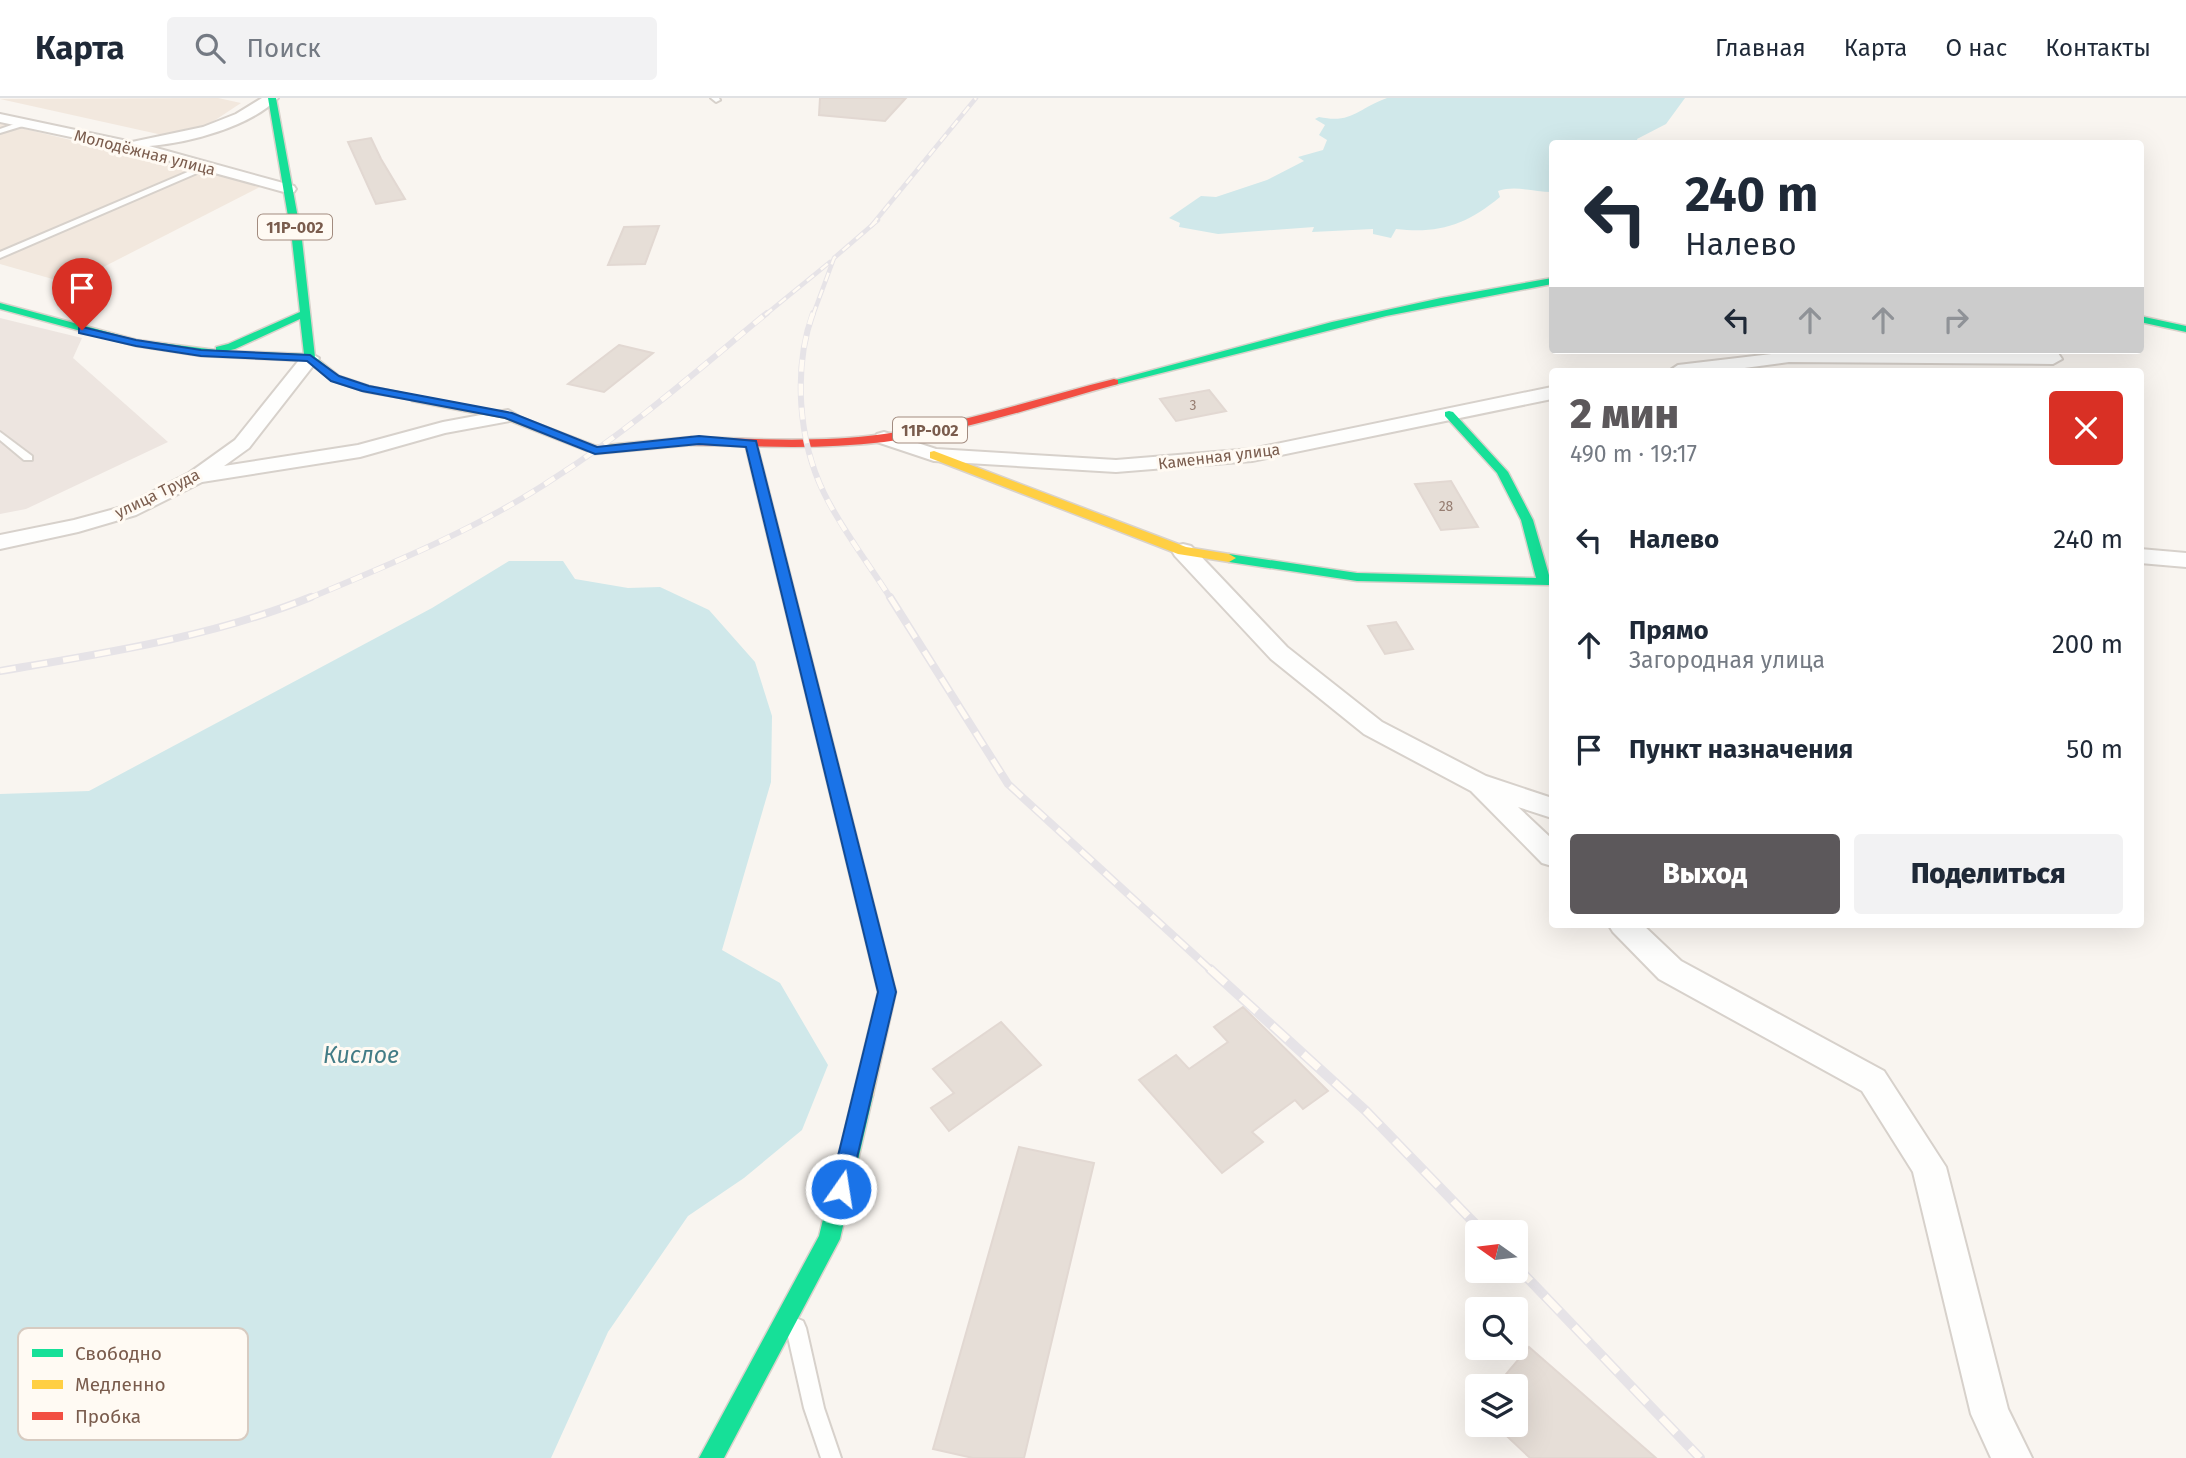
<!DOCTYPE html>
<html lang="ru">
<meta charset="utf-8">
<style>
body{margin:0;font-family:"Fira Sans",sans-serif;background:#f2f2f3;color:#1f2937;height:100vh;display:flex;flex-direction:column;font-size:26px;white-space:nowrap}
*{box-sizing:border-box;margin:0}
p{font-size:23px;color:#747a83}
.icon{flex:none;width:38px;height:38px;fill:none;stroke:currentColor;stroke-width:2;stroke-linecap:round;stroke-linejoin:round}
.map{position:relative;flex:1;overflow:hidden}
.side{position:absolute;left:1549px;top:270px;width:595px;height:560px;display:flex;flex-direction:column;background:#fff;border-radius:7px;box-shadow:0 7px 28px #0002}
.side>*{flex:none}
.guide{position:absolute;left:1549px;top:42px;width:595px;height:214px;border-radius:7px;box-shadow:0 7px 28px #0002;background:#fff;color:#1f2937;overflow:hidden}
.needle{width:46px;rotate:284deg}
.tools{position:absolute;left:1465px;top:1122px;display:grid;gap:14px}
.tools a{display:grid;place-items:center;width:63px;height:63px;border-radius:7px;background:#fff;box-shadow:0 7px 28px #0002;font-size:35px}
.pin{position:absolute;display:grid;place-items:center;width:60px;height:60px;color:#fff;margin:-72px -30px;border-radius:50% 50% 50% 0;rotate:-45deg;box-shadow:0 0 7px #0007}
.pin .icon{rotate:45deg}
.me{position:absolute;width:77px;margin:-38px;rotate:13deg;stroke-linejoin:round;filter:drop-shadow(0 0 5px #0008)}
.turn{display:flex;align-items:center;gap:24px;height:147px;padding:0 21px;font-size:32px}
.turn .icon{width:91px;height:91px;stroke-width:2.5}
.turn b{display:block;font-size:49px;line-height:60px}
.lanes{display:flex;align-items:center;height:66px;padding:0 21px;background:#0003;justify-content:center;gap:35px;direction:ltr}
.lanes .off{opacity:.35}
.round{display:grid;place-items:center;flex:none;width:74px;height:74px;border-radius:7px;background:#f2f2f3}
.headline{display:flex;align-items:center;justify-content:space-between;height:119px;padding:0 21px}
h1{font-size:42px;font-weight:800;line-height:52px;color:#5c585b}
.primary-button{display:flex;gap:14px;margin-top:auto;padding:14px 21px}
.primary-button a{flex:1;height:80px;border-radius:7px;background:#5c585b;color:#fff;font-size:28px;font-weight:800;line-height:80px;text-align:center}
.primary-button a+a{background:#f2f2f3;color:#1f2937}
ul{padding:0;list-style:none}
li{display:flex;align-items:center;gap:21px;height:105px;padding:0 21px}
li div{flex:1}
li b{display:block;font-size:26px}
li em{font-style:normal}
header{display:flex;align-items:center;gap:42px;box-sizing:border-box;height:98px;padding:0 35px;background:#fff;border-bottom:2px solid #e0e1e3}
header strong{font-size:33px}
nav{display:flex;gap:38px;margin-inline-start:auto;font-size:24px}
.search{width:490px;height:63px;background:#f2f2f3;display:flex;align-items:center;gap:18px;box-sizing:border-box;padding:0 24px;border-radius:7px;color:#747a83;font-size:26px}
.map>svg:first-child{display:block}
</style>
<header>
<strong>Карта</strong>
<div class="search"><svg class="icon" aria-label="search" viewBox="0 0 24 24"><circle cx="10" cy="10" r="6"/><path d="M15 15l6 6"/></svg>Поиск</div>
<nav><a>Главная</a><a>Карта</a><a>О нас</a><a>Контакты</a></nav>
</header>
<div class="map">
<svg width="2186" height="1360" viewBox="0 0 2186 1360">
<rect width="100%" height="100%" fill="#f9f5f0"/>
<g fill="#f2e8de">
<polygon points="218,0 241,5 185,42 0,1"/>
<polygon points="0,25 262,88 70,186 0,166"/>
</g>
<polygon fill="#ede5e0" points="0,220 82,240 73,260 168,344 26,411 0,416"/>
<g fill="#d0e8ea">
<path d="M1387,0H1685L1666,26L1637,41L1638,45L1552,46V94C1533,94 1516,87 1498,93L1500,99C1466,127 1439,136 1396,131L1391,140L1373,136V131L1312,134L1314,129L1218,136L1179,129L1180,125L1169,120L1201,98L1216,99L1267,82L1304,63L1298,59L1323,52L1327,42L1319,37L1325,27L1315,21L1319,19C1352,26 1357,11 1387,0Z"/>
<polygon points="509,463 563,463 575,481 628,490 660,489 709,512 755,564 772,618 771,684 722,852 780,885 828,967 802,1032 744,1080 688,1118 608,1234 551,1360 0,1360 0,696 89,693 432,510"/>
</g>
<g fill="#e6ded7" stroke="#e2d8d2" stroke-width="2">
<polygon points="820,0 906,0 885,23 819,17"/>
<polygon points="371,40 381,61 405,101 376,106 348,44"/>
<polygon points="659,128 645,166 608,167 624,129"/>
<polygon points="619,247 653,255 604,294 568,286"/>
<polygon points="1209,292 1226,313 1176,323 1160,301"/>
<polygon points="1451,383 1478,429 1441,432 1415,386"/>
<polygon points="1396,524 1413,551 1385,556 1368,528"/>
<polygon points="1243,909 1328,993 1303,1011 1295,1002 1252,1034 1263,1044 1222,1075 1139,982 1176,957 1189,971 1228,944 1214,929"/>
<polygon points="1001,924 1041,967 949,1033 931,1010 954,995 933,971"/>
<polygon points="1019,1049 1094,1065 1024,1360 973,1360 933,1351"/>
<polygon points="1529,1249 1656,1360 1530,1360 1494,1326 1516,1326 1516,1288 1496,1288"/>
</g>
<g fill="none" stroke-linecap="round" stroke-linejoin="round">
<defs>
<g id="lane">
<polygon points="711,0 719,0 720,2 716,4"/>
<polygon points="23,23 27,25 26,27 0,35 0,31"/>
<polygon points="204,67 211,69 0,160 0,154"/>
<polygon points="0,334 32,358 32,362 24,362 0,342"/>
<polygon points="796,1220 803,1223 806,1230 824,1310 841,1360 821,1360 804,1310 786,1230 789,1223"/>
</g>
<g id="street">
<path d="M262,0H278C250,29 188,45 149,48L294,88L296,91L294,94H284L123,50L0,24V16L132,44L203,29L236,16Z"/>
<polygon points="2038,252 2056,252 2062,261 2053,266 1789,264 1722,273 1669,273 1678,267 1789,254 2040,255"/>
<polygon points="310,255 319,260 316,264 249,350 224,368 358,347 443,324 508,312 518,318 515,322 445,335 360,359 202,384 136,417 78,434 0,451 0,437 74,422 122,409 189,375 235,342 304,256"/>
<polygon points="1552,289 1552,301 1252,363 1116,374 934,363 877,344 874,340 877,336 884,334 936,351 1116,362 1252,351"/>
<polygon points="1183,446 1191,448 1287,549 1382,624 1486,678 1552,700 1552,720 1518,709 1552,741 1552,768 1542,765 1471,693 1364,636 1271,561 1175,458 1172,453 1175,448"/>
<polygon points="2140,451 2186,455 2186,469 2140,465"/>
<polygon points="1608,826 1642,826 1681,863 1884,973 1946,1069 2008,1311 2032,1360 1991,1360 1971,1316 1913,1074 1862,993 1659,881 1613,834"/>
</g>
<g id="fast">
<path d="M268,0H276L302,142L315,259L339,278L369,288L420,299V303L366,294L331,282L307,263L201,258L136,248L0,211V205L137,242L216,252V249L228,246L300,214L292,142ZM300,221L304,256L227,253L235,251Z"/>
<polygon points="1552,180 1552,186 1386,218 1114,287 1108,284 1332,224 1441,200"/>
<polygon points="2140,218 2186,228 2186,234 2140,224"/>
<polygon points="1449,313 1453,314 1508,374 1533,422 1551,484 1549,487 1357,483 1229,464 1222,460 1229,456 1357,475 1536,480 1521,422 1497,375 1445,318 1445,314"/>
<polygon points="751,342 757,346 805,535 798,540 791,535 745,346"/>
<polygon points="863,988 870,991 873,997 840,1141 724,1360 699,1360 819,1138 853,997 856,991"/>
</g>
<g id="slow">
<polygon points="416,298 512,316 596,348 691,339 697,343 691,347 595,356 505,321 412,303 412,299"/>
<polygon points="934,353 1186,449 1229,456 1236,460 1229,464 1178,456 930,360 930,354"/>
<polygon points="798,530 805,535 896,894 873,997 870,1003 863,1006 856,1003 853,997 878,894 791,535"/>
</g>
<path id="jam" d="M1114,281L1118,282V286C1041,307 963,334 884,344C820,352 755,348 691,347L685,343L691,339C755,341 820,345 884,336C963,326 1038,300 1114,281Z"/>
</defs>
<use href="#lane" stroke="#d7d1cb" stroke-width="4"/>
<use href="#street" stroke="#d7d1cb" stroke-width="4"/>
<use href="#fast" stroke="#d9d2cb" stroke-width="3"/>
<use href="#slow" stroke="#d9d2cb" stroke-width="3"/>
<use href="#jam" stroke="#d9d2cb" stroke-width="3"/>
<use href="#lane" fill="#fefefd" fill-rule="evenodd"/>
<use href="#street" fill="#fefefd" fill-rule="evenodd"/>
<use href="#fast" fill="#16e098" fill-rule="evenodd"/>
<use href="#slow" fill="#ffcf43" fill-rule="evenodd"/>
<use href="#jam" fill="#f24e42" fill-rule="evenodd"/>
<defs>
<g id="rail-far3">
<polyline points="872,127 976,0"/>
<polyline points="765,217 830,164"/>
<polyline points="813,217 834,160 878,122"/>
</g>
<g id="rail-far2">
<path d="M813,215C793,270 798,342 824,395C842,432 869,466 891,501"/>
<path d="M307,501C391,466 480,430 556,379C631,331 699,271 767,215"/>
</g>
<g id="rail-far1">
<polyline points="890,499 1008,686 1212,873"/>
<path d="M0,573C105,555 212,539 311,499"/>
</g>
<g id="rail">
<polyline points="1210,871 1366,1013 1483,1134"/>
<polyline points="1516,1168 1700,1360"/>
</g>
</defs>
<use href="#rail-far3" stroke="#e6e3e7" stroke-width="4.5"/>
<use href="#rail-far2" stroke="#e6e3e7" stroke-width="6"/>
<use href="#rail-far1" stroke="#e6e3e7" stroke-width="8"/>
<use href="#rail" stroke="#e6e3e7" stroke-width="10"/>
<use href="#rail-far3" stroke="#fffaf3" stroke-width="2.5" stroke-dasharray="9" stroke-linecap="butt"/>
<use href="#rail-far2" stroke="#fffaf3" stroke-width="4.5" stroke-dasharray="12" stroke-linecap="butt"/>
<use href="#rail-far1" stroke="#fffaf3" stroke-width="5" stroke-dasharray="16" stroke-linecap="butt"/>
<use href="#rail" stroke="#fffaf3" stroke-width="7" stroke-dasharray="21" stroke-linecap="butt"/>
</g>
<polygon fill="#1a73e8" stroke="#114b97" stroke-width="2" points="82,229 136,242 201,252 310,257 339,278 369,288 512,315 597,349 699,338 756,343 896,894 848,1098 841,1101 833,1098 830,1091 878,894 746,349 699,346 595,356 505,320 362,293 331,283 307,263 201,258 136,248 79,235 79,230"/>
<g text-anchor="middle" stroke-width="6" stroke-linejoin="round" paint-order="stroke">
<g font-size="14" fill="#977e72">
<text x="1193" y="312">3</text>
<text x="1446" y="413">28</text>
</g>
<g font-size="16" fill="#7a5c4d" stroke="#fffaf3">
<text transform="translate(145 54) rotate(14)" y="6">Молодёжная улица</text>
<text transform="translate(1219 358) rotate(-7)" y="6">Каменная улица</text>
<text transform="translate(157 395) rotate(-26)" y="6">улица Труда</text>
</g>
<g fill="#fffaf3" stroke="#a28b7f" stroke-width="2">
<rect x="258" y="116.5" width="74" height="25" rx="5"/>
<rect x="893" y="319.5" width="74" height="25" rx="5"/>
</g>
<g font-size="16" font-weight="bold" fill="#7a5c4d">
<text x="295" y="135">11Р-002</text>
<text x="930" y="338">11Р-002</text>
</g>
<g font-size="23" font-style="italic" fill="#437c86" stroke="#fffaf3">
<text x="361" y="965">Кислое</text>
</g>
</g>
<rect x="18" y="1230" width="230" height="112" rx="10" fill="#fffaf3" stroke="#d7cbc1" stroke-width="2"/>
<rect x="32" y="1251" width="31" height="8" fill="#16e098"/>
<rect x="32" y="1282" width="31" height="9" fill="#ffcf43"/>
<rect x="32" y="1314" width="31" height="8" fill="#f24e42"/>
<g font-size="19" fill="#7a5c4d">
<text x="75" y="1262">Свободно</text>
<text x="75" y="1293">Медленно</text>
<text x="75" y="1325">Пробка</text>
</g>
</svg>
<div class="tools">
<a><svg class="needle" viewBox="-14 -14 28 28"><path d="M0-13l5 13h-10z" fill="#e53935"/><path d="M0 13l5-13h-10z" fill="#747a83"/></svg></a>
<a><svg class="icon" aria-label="search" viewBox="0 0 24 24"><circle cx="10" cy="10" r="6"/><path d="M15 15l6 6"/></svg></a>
<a><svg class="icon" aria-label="layers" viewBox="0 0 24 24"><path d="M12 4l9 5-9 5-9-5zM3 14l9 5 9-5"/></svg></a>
</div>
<div class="pin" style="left:82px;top:232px;background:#d93025"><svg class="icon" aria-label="arrive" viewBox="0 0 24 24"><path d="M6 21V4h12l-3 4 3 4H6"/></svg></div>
<svg class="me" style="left:841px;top:1091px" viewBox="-20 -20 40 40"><circle r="17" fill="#1a73e8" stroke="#fff" stroke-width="3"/><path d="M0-11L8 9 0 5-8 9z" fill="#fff"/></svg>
<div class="guide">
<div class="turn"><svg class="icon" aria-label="left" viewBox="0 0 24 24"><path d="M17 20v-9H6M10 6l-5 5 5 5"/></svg><div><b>240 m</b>Налево</div></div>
<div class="lanes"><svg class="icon" aria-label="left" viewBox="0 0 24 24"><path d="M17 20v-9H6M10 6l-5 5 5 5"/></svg><svg class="icon off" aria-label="ahead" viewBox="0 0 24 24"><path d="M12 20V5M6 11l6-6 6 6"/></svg><svg class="icon off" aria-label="ahead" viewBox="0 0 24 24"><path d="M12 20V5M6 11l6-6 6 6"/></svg><svg class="icon off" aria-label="right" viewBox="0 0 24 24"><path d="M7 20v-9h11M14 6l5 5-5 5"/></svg></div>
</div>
<section class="side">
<div class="headline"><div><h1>2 мин</h1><p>490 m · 19:17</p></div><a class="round" style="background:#d93025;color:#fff"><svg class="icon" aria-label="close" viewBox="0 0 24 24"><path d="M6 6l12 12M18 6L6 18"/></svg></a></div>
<ul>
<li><svg class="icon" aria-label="left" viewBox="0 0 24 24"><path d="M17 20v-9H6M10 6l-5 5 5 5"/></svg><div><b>Налево</b></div><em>240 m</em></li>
<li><svg class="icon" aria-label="ahead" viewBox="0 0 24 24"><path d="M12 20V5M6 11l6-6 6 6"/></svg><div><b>Прямо</b><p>Загородная улица</p></div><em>200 m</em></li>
<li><svg class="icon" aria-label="arrive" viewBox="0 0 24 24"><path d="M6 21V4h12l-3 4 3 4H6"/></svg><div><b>Пункт назначения</b></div><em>50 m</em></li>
</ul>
<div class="primary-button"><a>Выход</a><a>Поделиться</a></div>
</section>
</div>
